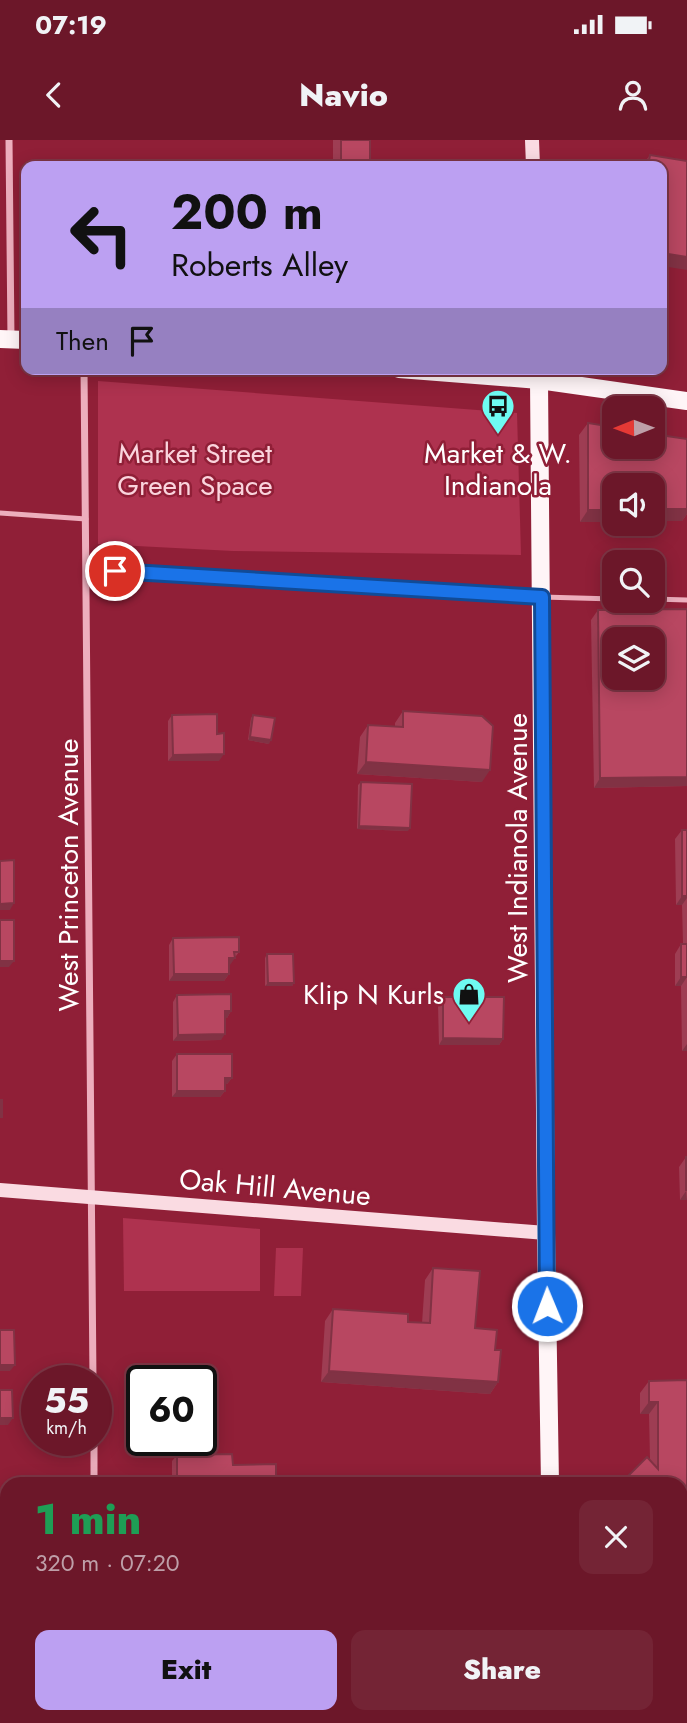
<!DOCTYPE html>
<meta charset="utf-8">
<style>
body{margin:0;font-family:Jost,sans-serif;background:#742435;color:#f1f3f6;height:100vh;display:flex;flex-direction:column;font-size:26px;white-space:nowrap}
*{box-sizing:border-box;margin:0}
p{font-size:23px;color:#be9fa8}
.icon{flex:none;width:38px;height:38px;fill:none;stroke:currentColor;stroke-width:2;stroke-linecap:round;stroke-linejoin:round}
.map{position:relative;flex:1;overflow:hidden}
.side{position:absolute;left:0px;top:1337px;width:688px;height:247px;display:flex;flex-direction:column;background:#6c1729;border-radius:21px 21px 0 0;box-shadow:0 4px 18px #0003,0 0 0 2px #7f3646}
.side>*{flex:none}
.guide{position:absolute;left:21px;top:21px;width:646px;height:214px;border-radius:14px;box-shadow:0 4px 18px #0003,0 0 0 2px #7f3646;background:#bca0f2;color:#111;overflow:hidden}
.needle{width:46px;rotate:269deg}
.tools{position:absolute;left:602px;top:256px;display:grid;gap:14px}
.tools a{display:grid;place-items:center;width:63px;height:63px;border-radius:14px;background:#6c1729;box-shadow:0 4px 18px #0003,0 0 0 2px #7f3646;font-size:35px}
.speed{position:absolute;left:21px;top:1225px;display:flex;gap:14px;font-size:35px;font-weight:700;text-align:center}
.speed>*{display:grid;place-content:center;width:91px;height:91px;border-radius:50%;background:#6c1729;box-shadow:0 4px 18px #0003,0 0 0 2px #7f3646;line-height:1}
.speed small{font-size:18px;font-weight:400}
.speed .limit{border:4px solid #111;border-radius:10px;background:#fff;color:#111}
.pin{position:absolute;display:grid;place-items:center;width:60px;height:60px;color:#fff;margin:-30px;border:4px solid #fff;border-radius:50%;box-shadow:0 2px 7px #0007}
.me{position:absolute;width:77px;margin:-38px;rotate:359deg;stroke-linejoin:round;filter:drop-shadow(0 0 5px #0008)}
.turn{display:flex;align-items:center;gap:24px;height:147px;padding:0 35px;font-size:32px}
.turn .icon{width:91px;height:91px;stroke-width:2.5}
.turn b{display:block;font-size:49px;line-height:60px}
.then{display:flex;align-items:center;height:66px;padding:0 35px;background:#0003;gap:14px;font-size:26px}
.round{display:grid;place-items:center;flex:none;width:74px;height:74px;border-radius:14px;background:#742435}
.headline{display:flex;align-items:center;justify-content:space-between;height:119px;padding:0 35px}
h1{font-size:42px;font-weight:800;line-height:52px;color:#1e9e55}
.action{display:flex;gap:14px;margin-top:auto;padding:14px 35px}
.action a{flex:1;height:80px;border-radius:14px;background:#bca0f2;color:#111;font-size:28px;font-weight:800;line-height:80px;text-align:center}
.action a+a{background:#742435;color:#f1f3f6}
.status{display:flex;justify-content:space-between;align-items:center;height:49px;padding:0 35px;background:#6c1729;direction:ltr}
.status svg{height:19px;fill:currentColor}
header{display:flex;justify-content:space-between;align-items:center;height:91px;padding:0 35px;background:#6c1729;font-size:32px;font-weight:800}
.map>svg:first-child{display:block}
</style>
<div class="status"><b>07:19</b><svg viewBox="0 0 49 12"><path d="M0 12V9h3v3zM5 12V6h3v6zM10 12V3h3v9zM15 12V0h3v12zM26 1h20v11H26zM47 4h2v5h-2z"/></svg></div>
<header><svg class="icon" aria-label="back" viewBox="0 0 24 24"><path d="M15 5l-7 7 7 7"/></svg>Navio<svg class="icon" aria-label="person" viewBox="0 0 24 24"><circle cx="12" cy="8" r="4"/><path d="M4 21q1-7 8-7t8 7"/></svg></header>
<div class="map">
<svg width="687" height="1583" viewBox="0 0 687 1583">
<rect width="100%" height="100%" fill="#901f37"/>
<g fill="#ae324f">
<polygon points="98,241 517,273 521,415 233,411 98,404"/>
<polygon points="123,1078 260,1089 260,1151 124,1151"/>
<polygon points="276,1108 303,1108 301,1156 274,1156"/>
</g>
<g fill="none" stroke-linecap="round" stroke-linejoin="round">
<polyline stroke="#edaebd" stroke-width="4.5" stroke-dasharray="3.5 5" stroke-linecap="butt" points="681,1428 687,1428"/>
<g stroke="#edaebd" stroke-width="5">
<polyline points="0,373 86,379"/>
<polyline points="86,429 542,457 614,459"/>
<polyline points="653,459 687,460"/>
</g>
<g stroke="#edaebd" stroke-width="7">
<polyline points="9,0 11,199"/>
<polyline points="84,229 93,1241"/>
<polyline points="94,1300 94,1344"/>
<polyline points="96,1577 96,1583"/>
</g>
<g stroke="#fadbe2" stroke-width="14">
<polyline points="532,0 533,26"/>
<polyline points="0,1050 546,1093"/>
</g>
<g stroke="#fff5f7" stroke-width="18">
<polyline points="0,199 26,200"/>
<polyline points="399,229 539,240 687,261"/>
<polyline points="539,240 546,1093 550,1344"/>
<polyline points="554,1577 555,1583"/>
</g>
</g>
<g fill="#9e3d53">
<rect x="333" y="0" width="37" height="26"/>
<polygon points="650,15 662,26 642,26"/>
<polygon points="588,283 614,287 614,306 653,306 653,294 687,299 687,374 682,381 653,381 653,345 614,345 614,382 580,382 579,295"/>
<polygon points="598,470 687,646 594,648 591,480"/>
<polygon points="403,571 482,642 357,634 360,597 368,585 395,587 395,583"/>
<polygon points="172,575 217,594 219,621 168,621 168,581"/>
<polygon points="253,575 269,604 248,600 251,578"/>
<polygon points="361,642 408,691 357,689 358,645"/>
<polygon points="682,690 687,690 687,911 682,911 681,846 675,846 675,814 681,804 683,804 682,765 676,765 675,699"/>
<polygon points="173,798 239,812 229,825 229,834 224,841 169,841 169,805"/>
<polygon points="267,814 294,843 292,846 265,846 265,818"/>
<polygon points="177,855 231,871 227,878 225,878 221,900 173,901 173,862"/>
<polygon points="443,857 503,899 499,905 439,905 438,864"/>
<polygon points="177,914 232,938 227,944 225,944 225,951 220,957 172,957 172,921"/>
<polygon points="686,1017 687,1017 687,1060 680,1060 679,1027"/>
<polygon points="433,1128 475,1188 495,1210 498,1242 490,1254 321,1242 325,1181 333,1169 408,1182 422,1183 425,1140"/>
<polygon points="687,1240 687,1387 681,1393 681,1344 620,1344 647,1317 650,1320 649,1274 640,1274 640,1253 649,1241"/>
<polygon points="177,1315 233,1325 276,1344 172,1344 172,1321"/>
</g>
<g fill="#813244">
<polygon points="662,113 687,117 687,130 662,126"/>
<polygon points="653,369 687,369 687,374 682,381 653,381"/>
<polygon points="588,370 614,370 614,382 580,382"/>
<polygon points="250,597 271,600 269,604 248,600"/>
<polygon points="224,614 219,621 168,621 173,615"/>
<polygon points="366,622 490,630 482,642 357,634"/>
<polygon points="687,637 687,646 594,648 600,638"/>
<polygon points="359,686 410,688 408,691 357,689"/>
<polygon points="682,756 687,756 687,758 682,765 676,765"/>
<polygon points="14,763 10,770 0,770 0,764"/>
<polygon points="229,818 235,818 230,825 224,825"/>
<polygon points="0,821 14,821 9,827 0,827"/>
<polygon points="174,834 229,834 224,841 169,841"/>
<polygon points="681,837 687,837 681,846 675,846"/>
<polygon points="268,843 294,843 292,846 265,846"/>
<polygon points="225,871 231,871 227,878 220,878"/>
<polygon points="225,894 221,900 173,901 178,895"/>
<polygon points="443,898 503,899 499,905 439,905"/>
<polygon points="687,904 687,911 682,911"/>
<polygon points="225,938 232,938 227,944 220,944"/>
<polygon points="177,951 225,951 220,957 172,957"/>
<polygon points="686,1051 687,1060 680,1060"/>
<polygon points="0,1225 15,1225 10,1231 0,1231"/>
<polygon points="329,1231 498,1242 490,1254 321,1242"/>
<polygon points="649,1262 658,1262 649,1274 640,1274"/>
<polygon points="0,1278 13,1278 8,1285 0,1285"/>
<polygon points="687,1383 687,1387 681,1393 681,1390"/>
<polygon points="7,1389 7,1396 0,1397 0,1393"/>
<rect x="0" y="1548" width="7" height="7"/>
</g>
<g fill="#b84761" stroke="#813244" stroke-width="2" fill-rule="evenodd">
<rect x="341" y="0" width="29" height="26"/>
<polygon points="650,15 687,21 687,117 662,113 662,26 648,26"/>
<polygon points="588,283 614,287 614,306 653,306 653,294 687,299 687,369 653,369 653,345 614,345 614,370 588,370"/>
<path d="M687,469V637L600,638L598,470ZM614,499H653V537H614Z"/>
<polygon points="403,571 482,576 493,586 490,630 366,622 368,585 403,587"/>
<polygon points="217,574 217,594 224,593 224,614 173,615 172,575"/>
<polygon points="253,575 275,578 271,600 250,597"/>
<polygon points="361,642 412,644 410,688 359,686"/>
<rect x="682" y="690" width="5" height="66"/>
<polygon points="14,720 14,763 0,764 0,721"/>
<rect x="0" y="780" width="14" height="41"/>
<polygon points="239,797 239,812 234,812 235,818 229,818 229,834 174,834 173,798"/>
<rect x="681" y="804" width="6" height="33"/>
<polygon points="267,814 293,814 294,843 268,843"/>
<polygon points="231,854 231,871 225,871 225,894 178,895 177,855"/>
<polygon points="443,857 504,857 503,899 443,898"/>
<polygon points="177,914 232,914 232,938 225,938 225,951 177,951"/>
<rect x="0" y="960" width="2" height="17"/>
<polygon points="686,1017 687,1017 686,1051"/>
<polygon points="433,1128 480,1131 475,1188 497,1190 495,1210 501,1210 498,1242 329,1231 333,1169 408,1174 408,1182 430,1183"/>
<polygon points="0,1190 14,1190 15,1225 0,1225"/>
<polygon points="687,1240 687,1383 681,1390 681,1344 622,1344 621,1343 647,1317 658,1329 658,1262 649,1262 649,1241"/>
<polygon points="0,1250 12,1250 13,1278 0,1278"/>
<polygon points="232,1314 233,1325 276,1324 276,1344 177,1344 177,1315"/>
<polygon points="0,1353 7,1353 7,1389 0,1393"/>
<rect x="0" y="1521" width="7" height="27"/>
<polygon points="0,1574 7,1574 7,1577 12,1577 12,1583 0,1583"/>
</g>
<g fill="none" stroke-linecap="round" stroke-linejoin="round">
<defs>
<polyline id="route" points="115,431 542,457 547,1166"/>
</defs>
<use href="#route" stroke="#114b97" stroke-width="18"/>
<use href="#route" stroke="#1a73e8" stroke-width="12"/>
</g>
<defs>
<symbol id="bus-pin" viewBox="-11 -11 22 30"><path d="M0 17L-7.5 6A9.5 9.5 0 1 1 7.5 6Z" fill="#6efbf2" stroke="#901f37"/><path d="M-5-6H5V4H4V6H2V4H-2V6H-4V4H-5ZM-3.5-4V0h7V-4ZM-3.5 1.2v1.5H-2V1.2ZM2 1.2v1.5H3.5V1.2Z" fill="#111"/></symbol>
<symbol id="shop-pin" viewBox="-11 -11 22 30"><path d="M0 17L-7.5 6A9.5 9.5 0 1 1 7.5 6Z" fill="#6efbf2" stroke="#901f37"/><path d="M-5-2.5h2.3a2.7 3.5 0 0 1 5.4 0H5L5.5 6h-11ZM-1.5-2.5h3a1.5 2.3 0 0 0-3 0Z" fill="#111"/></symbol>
</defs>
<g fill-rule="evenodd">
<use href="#bus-pin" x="479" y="247" width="38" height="52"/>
<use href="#shop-pin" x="450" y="835" width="38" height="52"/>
</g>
<g text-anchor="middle" stroke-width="5" stroke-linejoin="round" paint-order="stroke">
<g font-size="28" fill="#fad4dd" stroke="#901f37">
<text x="195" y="323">Market Street<tspan x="195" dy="32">Green Space</tspan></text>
</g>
<g font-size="28" fill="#fff" stroke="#901f37">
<text x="498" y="323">Market &amp; W.<tspan x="498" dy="32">Indianola</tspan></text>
<text x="444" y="864" text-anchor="end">Klip N Kurls</text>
</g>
<g font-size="28" fill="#fff" stroke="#901f37">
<text transform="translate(517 708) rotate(-90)" y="10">West Indianola Avenue</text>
<text transform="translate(68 735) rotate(-90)" y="10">West Princeton Avenue</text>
<text transform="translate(275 1047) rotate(5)" y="10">Oak Hill Avenue</text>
</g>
</g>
</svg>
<div class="tools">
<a><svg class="needle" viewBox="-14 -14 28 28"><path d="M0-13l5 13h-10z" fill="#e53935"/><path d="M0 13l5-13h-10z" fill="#be9fa8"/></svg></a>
<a><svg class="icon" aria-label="sound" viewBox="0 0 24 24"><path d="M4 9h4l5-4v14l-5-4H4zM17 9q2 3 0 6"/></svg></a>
<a><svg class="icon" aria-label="search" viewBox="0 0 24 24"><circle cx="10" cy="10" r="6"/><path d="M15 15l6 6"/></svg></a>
<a><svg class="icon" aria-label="layers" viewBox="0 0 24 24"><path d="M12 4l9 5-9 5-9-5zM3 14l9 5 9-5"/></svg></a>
</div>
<div class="speed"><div>55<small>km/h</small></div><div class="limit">60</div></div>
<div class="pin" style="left:115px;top:431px;background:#d93025"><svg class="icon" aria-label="arrive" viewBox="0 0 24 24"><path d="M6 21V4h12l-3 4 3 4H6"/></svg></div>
<svg class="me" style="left:547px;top:1166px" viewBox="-20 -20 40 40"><circle r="17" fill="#1a73e8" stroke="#fff" stroke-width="3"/><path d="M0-11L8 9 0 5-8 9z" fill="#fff"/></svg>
<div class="guide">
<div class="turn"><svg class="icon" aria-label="left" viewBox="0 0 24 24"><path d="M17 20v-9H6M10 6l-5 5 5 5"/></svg><div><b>200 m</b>Roberts Alley</div></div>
<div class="then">Then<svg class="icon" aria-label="arrive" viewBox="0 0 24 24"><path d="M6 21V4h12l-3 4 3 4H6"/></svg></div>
</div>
<section class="side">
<div class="headline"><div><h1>1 min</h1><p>320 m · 07:20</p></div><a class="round"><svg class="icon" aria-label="close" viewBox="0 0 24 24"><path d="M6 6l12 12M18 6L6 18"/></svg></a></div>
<div class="action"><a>Exit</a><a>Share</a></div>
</section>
</div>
